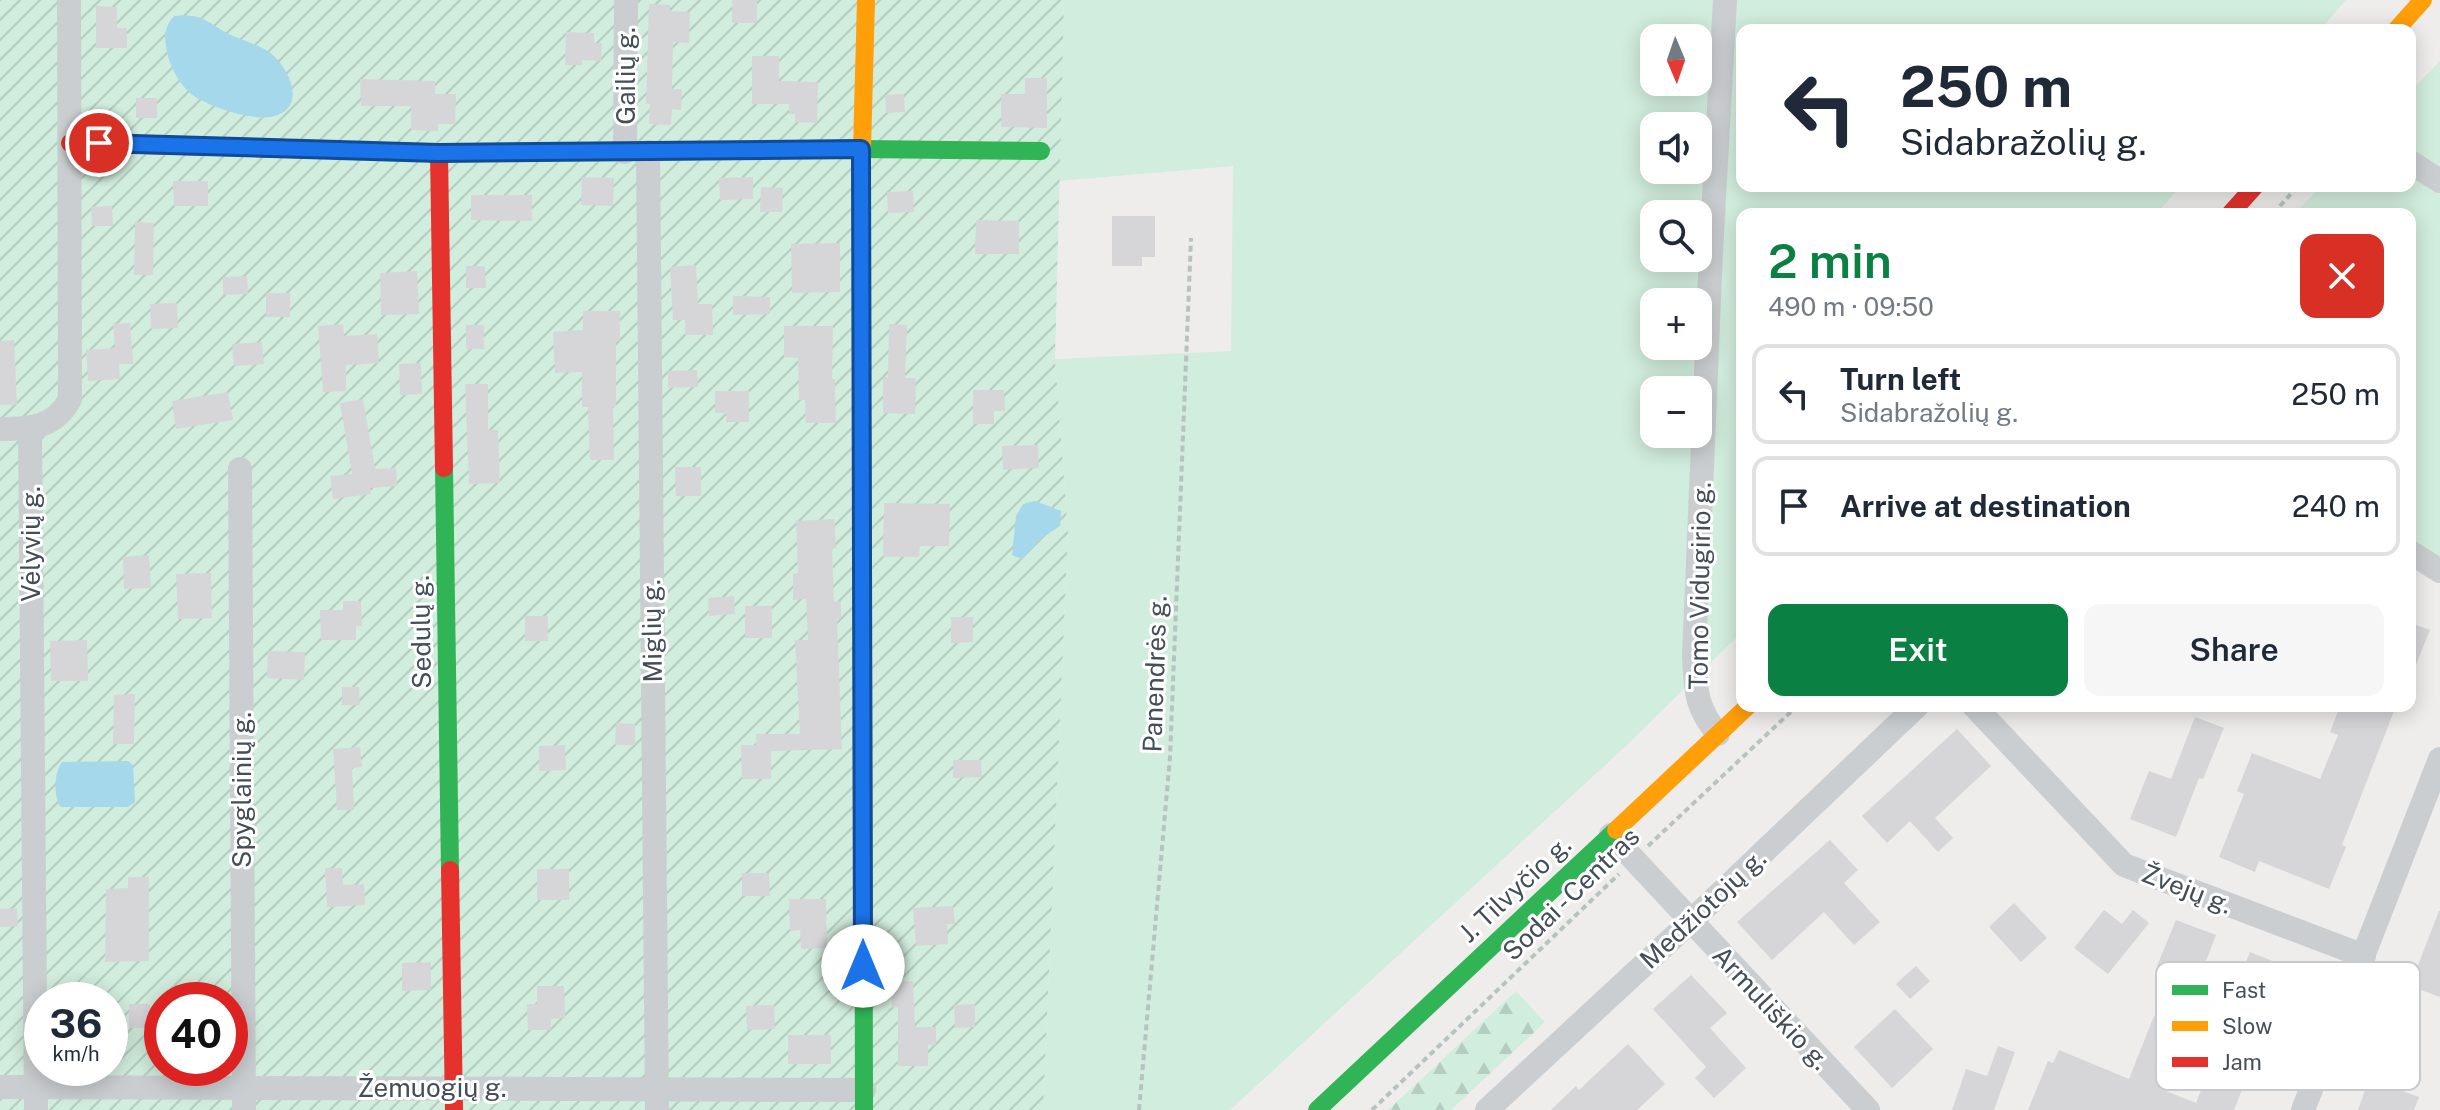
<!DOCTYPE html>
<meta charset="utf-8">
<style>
body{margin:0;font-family:"Public Sans",sans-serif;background:#f6f6f7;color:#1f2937;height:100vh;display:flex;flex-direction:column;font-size:30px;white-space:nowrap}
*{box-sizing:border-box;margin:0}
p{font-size:26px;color:#747a83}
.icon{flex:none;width:44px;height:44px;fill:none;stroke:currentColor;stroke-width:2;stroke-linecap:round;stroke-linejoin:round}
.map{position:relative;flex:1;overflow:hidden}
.drawer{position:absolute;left:1736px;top:208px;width:680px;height:504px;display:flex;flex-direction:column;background:#fff;border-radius:16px;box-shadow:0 4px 20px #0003}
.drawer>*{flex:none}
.hud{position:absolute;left:1736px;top:24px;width:680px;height:168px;border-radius:16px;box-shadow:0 4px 20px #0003;background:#fff;color:#1f2937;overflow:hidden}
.needle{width:52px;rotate:178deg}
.fabs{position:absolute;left:1640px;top:24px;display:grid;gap:16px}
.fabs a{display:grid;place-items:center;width:72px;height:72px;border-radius:16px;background:#fff;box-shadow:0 4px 20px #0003;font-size:40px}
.speed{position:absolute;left:24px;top:982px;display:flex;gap:16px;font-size:40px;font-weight:700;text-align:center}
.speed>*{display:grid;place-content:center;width:104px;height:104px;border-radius:50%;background:#fff;box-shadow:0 4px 20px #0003;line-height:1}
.speed small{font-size:20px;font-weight:400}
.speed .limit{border:12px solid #d22;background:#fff;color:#111}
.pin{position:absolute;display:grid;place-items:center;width:68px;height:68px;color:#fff;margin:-34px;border:4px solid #fff;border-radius:50%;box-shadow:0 2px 8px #0007}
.me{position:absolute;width:88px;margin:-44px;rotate:0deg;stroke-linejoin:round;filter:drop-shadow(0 0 6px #0008)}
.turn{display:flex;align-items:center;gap:28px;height:168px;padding:0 32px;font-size:36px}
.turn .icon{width:104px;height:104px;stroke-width:2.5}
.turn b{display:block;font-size:56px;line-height:68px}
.round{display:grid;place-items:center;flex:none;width:84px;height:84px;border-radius:16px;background:#f6f6f7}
.headline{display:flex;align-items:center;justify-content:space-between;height:136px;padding:0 32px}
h1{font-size:48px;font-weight:600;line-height:60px;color:#0b8043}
.button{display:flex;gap:16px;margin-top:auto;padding:16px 32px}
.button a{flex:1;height:92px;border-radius:16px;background:#0b8043;color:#fff;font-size:32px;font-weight:600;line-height:92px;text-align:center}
.button a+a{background:#f6f6f7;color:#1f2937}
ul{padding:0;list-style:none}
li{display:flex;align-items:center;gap:24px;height:100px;margin:0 16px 12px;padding:0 16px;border:4px solid #e0e1e3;border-radius:16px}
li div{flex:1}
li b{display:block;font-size:30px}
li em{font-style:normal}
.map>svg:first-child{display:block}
</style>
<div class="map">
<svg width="2440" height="1110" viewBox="0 0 2440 1110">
<defs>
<pattern id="forest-firs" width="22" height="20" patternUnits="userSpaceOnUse" patternTransform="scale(2)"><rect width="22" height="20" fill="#d1eddd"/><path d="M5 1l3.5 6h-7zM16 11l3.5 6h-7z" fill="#b5cdc0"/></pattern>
<pattern id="garden-furrows" width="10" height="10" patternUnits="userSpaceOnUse" patternTransform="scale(2)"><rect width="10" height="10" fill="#d1eddd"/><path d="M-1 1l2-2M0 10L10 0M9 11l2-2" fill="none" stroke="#b5cdc0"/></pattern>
</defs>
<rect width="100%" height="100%" fill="#eeedec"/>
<g fill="#d1eddd" fill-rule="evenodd">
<path d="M1064,0H2346L2320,30H1742V186H2181L2156,214H1742V632L1626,746L1230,1110H1043L1068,533L1055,359L1231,351L1233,166L1058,181ZM1654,38H1698V82H1654ZM1654,126H1698V170H1654ZM1654,214H1698V258H1654ZM1654,302H1698V346H1654ZM1654,390H1698V434H1654Z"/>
<polygon points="2440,61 2440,559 2410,540 2410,214 2294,214 2321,186 2410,186 2410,92"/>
</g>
<polygon fill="url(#forest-firs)" points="1516,991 1545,1022 1451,1110 1388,1110"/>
<path fill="url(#garden-furrows)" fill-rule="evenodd" d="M0,0H1064L1055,359L1068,533L1043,1110H0ZM42,1000H110V1068H42ZM162,1000H230V1068H162Z"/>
<g fill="#a5d8eb">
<path d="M185,15C191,16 197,16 203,19C212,23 220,30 229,34C243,41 262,45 273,55C292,73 307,110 270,117C249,120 211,107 194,96C182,88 171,69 168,56C164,40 163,28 174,16Z"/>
<polygon points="1035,501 1061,511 1060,526 1042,538 1022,559 1012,555 1016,516 1023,504"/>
<path d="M128,761L133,765L135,802L128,807H61C53,797 54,772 62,762Z"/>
</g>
<g fill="#d6d6d8">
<rect x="732" y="0" width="25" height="23"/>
<polygon points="649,4 670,5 670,11 690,12 689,43 673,42 672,89 682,89 681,110 672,109 671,125 649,124 650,104 646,104"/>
<polygon points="96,6 117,7 117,28 127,28 127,48 96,48"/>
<polygon points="566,32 594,33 594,43 602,43 601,61 582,60 582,65 565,65"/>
<polygon points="752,56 779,56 779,81 818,82 817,123 795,122 795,114 789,114 789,104 752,104"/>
<polygon points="1025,78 1047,78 1047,128 1001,127 1001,94 1025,94"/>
<polygon points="360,79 435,81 435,94 456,94 455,124 438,124 438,131 411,130 411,106 361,106"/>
<polygon points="904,94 905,112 886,113 885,95"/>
<rect x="136" y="98" width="21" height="20"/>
<polygon points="582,177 614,178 613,206 581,205"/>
<polygon points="753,177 753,199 720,200 719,178"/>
<polygon points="173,181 208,181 208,206 174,206"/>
<polygon points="761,187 783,188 782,212 760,212"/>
<polygon points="913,191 914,212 888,213 887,192"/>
<polygon points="471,195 532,195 532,221 471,220"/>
<polygon points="112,206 113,226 92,226 91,207"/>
<polygon points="1112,216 1155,216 1155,257 1142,257 1142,266 1112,266"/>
<polygon points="976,220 1019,221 1019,254 975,254"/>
<polygon points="135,222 154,223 153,275 134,275"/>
<polygon points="840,243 840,292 792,293 791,244"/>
<polygon points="696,265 698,304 712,304 713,335 685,335 685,320 673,320 670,267"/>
<polygon points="466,266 485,266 486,288 466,288"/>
<polygon points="417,271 419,314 381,315 380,273"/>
<polygon points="247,276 248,294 223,295 223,277"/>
<rect x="266" y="293" width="24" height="24"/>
<polygon points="733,296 770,297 770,314 733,315"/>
<polygon points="177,303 178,328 151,329 150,304"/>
<polygon points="583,311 620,311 620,341 616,341 616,407 613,407 614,460 590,460 588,407 582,407 582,372 555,373 553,332 583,330"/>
<polygon points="130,323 133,364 119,364 120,379 88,381 86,350 115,348 113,324"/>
<polygon points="343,324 344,336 377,334 379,363 346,365 346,391 323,392 318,326"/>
<polygon points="889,324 907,325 905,378 916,378 915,414 883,413 883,377 888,377"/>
<rect x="466" y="325" width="18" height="24"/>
<polygon points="784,326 833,326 832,379 835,379 836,423 806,423 805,400 799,400 798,358 784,357"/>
<polygon points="14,340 17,405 0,405 0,341"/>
<polygon points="262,342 264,364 234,366 232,344"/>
<polygon points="421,363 422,394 400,395 399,364"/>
<polygon points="697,370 698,387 668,388 668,371"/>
<polygon points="465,384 488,384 488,430 498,430 500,483 469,484"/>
<polygon points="973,390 1004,390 1005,411 994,411 994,424 973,424"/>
<polygon points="715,391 749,391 749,422 726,422 726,413 715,413"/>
<polygon points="228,392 233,420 176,429 172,401"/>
<polygon points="363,399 375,469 396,468 397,486 370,488 371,494 333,499 330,476 352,474 340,403"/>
<polygon points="1038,445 1039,468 1003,470 1002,446"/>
<polygon points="675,467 701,467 701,496 676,496"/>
<polygon points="884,503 950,504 949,546 920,546 919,557 883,557"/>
<polygon points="834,519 836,548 832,548 834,602 841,601 841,619 837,619 842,749 771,751 771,779 742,779 741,745 756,745 756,734 800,734 795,640 808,640 806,599 793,600 793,574 798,573 796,521"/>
<polygon points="149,555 151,588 124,589 123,557"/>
<polygon points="211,573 212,618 178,619 176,574"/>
<polygon points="734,596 735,614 709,616 708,598"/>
<polygon points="343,601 361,601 362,626 356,626 356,640 321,640 320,610 343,610"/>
<rect x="745" y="606" width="27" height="32"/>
<rect x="525" y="616" width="23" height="25"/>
<polygon points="951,617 973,617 973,642 951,643"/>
<polygon points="2410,623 2430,630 2411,677 2410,677"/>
<polygon points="87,640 88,681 51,681 50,641"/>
<polygon points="268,651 305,652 304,680 267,678"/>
<polygon points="342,687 359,687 360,705 342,705"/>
<polygon points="135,694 134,744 113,744 114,695"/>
<polygon points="2340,706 2396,706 2342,845 2346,847 2329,889 2259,861 2255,872 2219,857 2244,794 2237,791 2252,753 2320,779 2338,735 2330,732"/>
<polygon points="2195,717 2224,728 2203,779 2199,778 2176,837 2130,819 2149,771 2171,779"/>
<polygon points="616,723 635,724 635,745 615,745"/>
<polygon points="1957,729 1991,766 1935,818 1953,838 1938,852 1910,821 1887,843 1862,816"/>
<polygon points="565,745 566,770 539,771 539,746"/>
<polygon points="360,747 362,767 352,768 354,810 337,810 333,749"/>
<polygon points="953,760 981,760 982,777 953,778"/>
<polygon points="1830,840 1858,870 1844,883 1880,922 1854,945 1824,912 1772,960 1737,922"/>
<polygon points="325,868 342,868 343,885 364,884 365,905 327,907"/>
<rect x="537" y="869" width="32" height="31"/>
<polygon points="742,873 769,873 770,896 742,896"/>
<polygon points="128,877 149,877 149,961 105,962 106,889 128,888"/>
<polygon points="789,899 826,899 827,948 801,949 800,930 790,931"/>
<polygon points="2014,903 2047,938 2021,962 1989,927"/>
<polygon points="953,906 955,924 947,924 948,944 916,946 913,908"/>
<polygon points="17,908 18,926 0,927 0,909"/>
<polygon points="2104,910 2122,924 2133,910 2149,923 2108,974 2074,948"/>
<polygon points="2439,911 2440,911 2440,997 2410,986"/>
<polygon points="2176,920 2216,935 2198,982 2157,966"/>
<polygon points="2250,952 2300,972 2280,1023 2270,1019 2234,1110 2028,1110 2048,1061 2053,1063 2059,1050 2129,1079 2154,1016 2185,1029 2161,1089 2196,1103 2235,1005 2230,1003"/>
<polygon points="431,962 431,990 402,991 402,963"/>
<polygon points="1916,966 1930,981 1910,999 1896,984"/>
<polygon points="1691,975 1727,1013 1710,1028 1746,1068 1714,1098 1695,1078 1706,1067 1653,1009"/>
<polygon points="913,981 915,1027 936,1027 936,1045 928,1045 928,1066 898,1066 898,1007 892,1008 891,982"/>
<polygon points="537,986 564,986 565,1018 551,1019 551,1030 528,1030 527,1004 537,1004"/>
<rect x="129" y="1004" width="21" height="24"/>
<polygon points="975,1004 975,1027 955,1028 954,1005"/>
<polygon points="774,1005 775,1029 747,1030 746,1006"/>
<polygon points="1895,1009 1933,1049 1892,1088 1854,1047"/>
<rect x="788" y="1035" width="43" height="29"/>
<polygon points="1628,1044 1665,1084 1637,1110 1551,1110 1576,1086 1579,1090"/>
<polygon points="1998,1046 2015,1052 1994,1110 1952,1110 1966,1069 1987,1076"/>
<polygon points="2369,1079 2419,1097 2414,1110 2358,1110"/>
</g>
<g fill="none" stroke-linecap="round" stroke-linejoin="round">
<g stroke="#b7c3c0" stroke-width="4" stroke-dasharray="6 4" stroke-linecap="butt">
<polyline points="2280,206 2298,186"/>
<polyline points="1648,846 1797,706"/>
<polyline points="1139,1110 1170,757 1191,238"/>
<polyline points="1372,1110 1619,874"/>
</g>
<g stroke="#cbced0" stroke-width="24">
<polyline points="625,152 626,0"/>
<polyline points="648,152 657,1110"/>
<polyline points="2410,162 2440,181"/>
<path d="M0,429C30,429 55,428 70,399L69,0"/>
<polyline points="30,429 36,1110"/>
<polyline points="240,469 244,1110"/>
<polyline points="2410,552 2440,571"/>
<polyline points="1974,706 2124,865 2364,956"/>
<path d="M1718,734C1695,707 1696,690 1694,656L1711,253L1725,0"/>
<polyline points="1611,835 1868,1110"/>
<polyline points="0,1087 864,1090"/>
<polyline points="1487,1110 1690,922 1917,706"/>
<polyline points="2303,1110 2440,759"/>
</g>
<g stroke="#30b455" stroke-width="18">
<polyline points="527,152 861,149 1041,151"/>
<polyline points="444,468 450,870"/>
<polyline points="863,658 864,1110"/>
<polyline points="1317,1110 1616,830"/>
</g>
<g stroke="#ff9f0a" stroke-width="18">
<polyline points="2396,30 2423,0"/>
<polyline points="861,187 866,0"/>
<polyline points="1616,830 1748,706"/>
</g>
<g stroke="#e5322d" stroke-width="18">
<polyline points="70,143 439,153 527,152"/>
<polyline points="439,153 444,468"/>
<polyline points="861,187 863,658"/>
<polyline points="2230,214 2255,186"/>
<polyline points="450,870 454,1110"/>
</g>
</g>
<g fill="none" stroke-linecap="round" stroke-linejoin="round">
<defs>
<polyline id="route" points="99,143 439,153 861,149 863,966"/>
</defs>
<use href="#route" stroke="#114b97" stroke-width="20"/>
<use href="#route" stroke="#1a73e8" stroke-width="14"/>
</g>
<g text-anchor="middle" stroke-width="6" stroke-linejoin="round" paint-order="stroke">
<g font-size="26" fill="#444e59" stroke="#fff">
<text transform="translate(626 76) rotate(-90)" y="9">Gailių g.</text>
<text transform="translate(31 544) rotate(-90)" y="9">Vėlyvių g.</text>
<text transform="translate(1700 586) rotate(-89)" y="9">Tomo Vidugirio g.</text>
<text transform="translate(652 631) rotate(-91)" y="9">Miglių g.</text>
<text transform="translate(421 632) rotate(-91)" y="9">Sedulų g.</text>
<text transform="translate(1155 674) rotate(-88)" y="9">Panendrės g.</text>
<text transform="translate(242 790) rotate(-90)" y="9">Spyglainių g.</text>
<text transform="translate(1515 889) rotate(-43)" y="9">J. Tilvyčio g.</text>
<text transform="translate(2187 889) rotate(21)" y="9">Žvejų g.</text>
<text transform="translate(1571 894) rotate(-44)" y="9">Sodai - Centras</text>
<text transform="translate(1703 909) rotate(-43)" y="9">Medžiotojų g.</text>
<text transform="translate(1771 1008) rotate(47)" y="9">Armuliškio g.</text>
<text x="432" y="1097">Žemuogių g.</text>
</g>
</g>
<rect x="2156" y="962" width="264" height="128" rx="12" fill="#fff" stroke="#c7cacd" stroke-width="2"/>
<rect x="2172" y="985" width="36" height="10" fill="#30b455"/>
<rect x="2172" y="1021" width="36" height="10" fill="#ff9f0a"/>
<rect x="2172" y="1057" width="36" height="10" fill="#e5322d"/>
<g font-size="22" fill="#444e59">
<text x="2222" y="998">Fast</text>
<text x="2222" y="1034">Slow</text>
<text x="2222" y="1070">Jam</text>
</g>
</svg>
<div class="fabs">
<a><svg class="needle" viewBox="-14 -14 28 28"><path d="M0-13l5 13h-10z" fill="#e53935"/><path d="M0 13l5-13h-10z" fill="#747a83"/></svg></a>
<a><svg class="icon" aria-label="sound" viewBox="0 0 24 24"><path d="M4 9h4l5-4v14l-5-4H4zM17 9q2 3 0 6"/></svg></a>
<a><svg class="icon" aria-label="search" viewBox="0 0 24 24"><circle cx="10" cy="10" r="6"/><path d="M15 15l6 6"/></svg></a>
<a>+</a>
<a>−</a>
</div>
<div class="speed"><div>36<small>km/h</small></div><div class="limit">40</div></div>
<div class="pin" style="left:99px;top:143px;background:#d93025"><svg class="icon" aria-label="arrive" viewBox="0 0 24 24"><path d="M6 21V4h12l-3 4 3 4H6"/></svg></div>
<svg class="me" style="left:863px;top:966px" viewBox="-20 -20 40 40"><circle r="19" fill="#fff"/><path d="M0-13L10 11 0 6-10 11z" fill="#1a73e8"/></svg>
<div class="hud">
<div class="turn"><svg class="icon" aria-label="left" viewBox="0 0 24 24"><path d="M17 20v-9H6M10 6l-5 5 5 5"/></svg><div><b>250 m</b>Sidabražolių g.</div></div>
</div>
<section class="drawer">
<div class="headline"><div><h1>2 min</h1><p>490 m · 09:50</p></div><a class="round" style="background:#d93025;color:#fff"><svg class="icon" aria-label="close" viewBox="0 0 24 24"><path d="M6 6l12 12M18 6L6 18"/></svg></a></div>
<ul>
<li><svg class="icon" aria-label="left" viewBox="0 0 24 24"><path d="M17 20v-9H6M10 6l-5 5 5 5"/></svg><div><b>Turn left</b><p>Sidabražolių g.</p></div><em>250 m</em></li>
<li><svg class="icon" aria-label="arrive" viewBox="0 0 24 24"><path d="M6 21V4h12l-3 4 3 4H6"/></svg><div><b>Arrive at destination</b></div><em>240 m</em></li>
</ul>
<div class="button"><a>Exit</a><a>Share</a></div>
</section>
</div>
